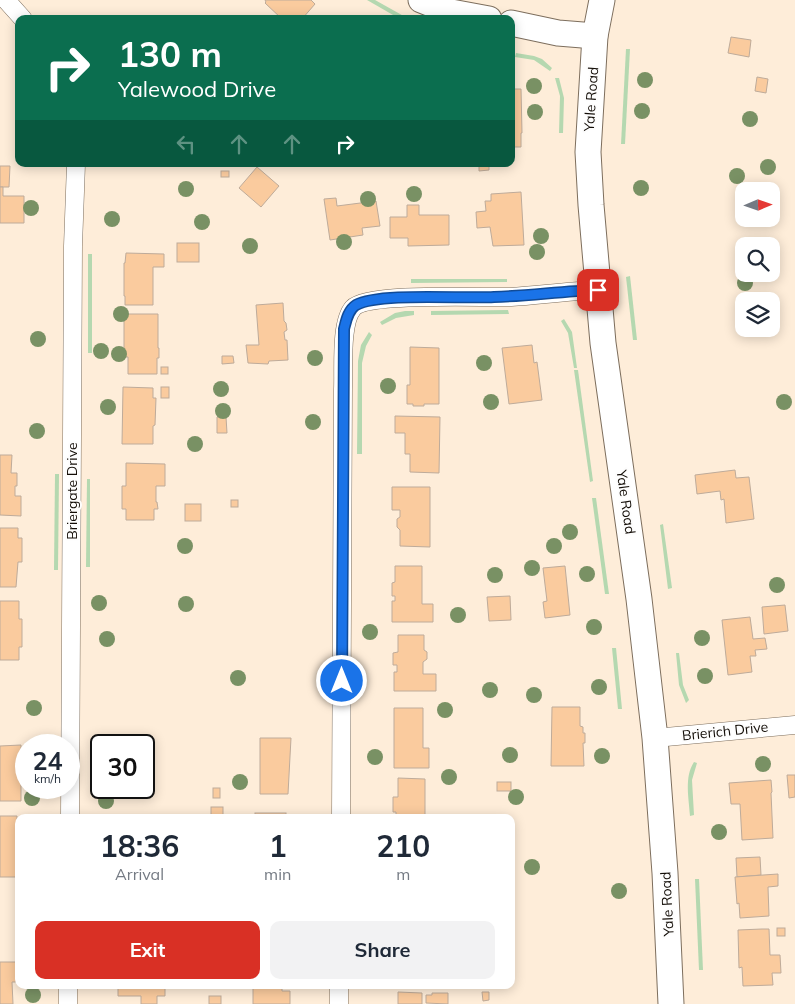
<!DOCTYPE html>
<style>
body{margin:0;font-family:Mulish,sans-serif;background:#f2f2f3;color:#1f2937;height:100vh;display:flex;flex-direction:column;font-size:19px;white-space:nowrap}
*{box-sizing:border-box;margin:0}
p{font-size:16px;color:#747a83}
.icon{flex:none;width:28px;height:28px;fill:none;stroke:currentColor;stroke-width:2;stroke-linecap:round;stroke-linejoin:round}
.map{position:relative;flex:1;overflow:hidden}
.sheet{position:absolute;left:15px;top:814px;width:500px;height:175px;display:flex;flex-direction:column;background:#fff;border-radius:10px;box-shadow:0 2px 12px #0003}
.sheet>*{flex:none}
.guide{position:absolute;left:15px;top:15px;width:500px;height:152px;border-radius:10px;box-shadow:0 2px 12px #0003;background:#0b6e4f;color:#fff;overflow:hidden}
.needle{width:32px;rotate:88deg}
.tools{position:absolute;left:735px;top:182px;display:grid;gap:10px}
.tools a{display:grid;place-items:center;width:45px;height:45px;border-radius:10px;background:#fff;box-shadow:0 2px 12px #0003;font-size:25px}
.speed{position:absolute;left:15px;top:734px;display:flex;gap:10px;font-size:25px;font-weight:700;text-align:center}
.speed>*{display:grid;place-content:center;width:65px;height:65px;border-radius:50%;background:#fff;box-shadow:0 2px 12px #0003;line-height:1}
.speed small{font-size:12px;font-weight:400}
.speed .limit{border:2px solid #111;border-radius:8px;background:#fff;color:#111}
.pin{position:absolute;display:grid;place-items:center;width:42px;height:42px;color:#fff;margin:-21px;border-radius:10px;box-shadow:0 2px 8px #0006}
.me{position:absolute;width:55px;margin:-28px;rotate:0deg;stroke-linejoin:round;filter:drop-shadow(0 0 4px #0008)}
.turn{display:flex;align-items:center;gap:18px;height:105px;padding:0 20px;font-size:22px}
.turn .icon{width:65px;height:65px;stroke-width:2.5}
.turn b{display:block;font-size:35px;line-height:42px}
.lanes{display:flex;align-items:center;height:48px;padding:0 20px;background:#0003;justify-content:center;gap:25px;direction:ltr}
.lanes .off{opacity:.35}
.eta{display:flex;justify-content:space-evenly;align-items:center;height:85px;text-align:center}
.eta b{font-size:30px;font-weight:700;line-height:35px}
.button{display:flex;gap:10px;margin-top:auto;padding:10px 20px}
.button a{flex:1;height:58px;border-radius:10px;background:#d93025;color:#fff;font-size:20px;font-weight:700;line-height:58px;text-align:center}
.button a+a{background:#f2f2f3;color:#1f2937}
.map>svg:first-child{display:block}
</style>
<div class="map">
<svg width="795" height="1004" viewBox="0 0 795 1004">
<rect width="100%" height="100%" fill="#feedd9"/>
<g fill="#b5d8b0">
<polygon points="367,0 375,0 409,19 400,19"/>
<polygon points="626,49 630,49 625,144 621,144"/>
<polygon points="516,53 534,56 542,59 552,68 550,71 534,60 515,57"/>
<polygon points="555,78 559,78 564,98 563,133 559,133 560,96"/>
<rect x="88" y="254" width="4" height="99"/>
<polygon points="630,276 637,340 633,340 626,277"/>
<polygon points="411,279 507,279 507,282 411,283"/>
<polygon points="508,310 509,314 431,315 431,311"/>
<polygon points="405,311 414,311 414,315 396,318 382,325 380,322 395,313"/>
<polygon points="564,319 572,332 577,368 574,368 568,333 561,321"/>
<polygon points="369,332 372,335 366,346 362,363 362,454 357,454 358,361 361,345"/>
<polygon points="574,370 578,370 593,481 590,482"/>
<polygon points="55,474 59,474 58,570 54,570"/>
<polygon points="87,479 90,479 90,567 86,567"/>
<polygon points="592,498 596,498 609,594 605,594"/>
<polygon points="663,524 672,588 668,589 660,525"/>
<polygon points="612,648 616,648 622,709 618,709"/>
<polygon points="676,653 679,653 683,685 689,700 686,703 679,685"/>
<path d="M694,762L697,763L692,780L694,815L690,816C689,798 684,777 694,762Z"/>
<polygon points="695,879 699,879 703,970 699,970"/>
</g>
<g fill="#facb9e" stroke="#beab9a">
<polygon points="265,0 311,0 315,4 302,19 282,19 265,3 266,2"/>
<polygon points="731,37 751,40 749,57 728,53"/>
<polygon points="757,77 768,79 766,93 755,91"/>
<polygon points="511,89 521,89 522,133 521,133 521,147 511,147"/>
<polygon points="479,164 489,164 489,170 479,171"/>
<polygon points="0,166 10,166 9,187 0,187"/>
<polygon points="257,167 279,186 261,207 239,188"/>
<rect x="221" y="171" width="8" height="6"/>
<polygon points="0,187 3,187 3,196 24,196 24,223 0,223"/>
<polygon points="521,192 524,245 493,246 490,227 477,228 476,212 486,211 485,201 491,201 491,194"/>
<polygon points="336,198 337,206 376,201 380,226 362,228 363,235 330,240 324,199"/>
<polygon points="407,205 419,205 419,215 449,215 449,245 408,246 408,238 390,238 390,217 407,217"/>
<rect x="177" y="243" width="22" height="19"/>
<polygon points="126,253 164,254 164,267 153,267 153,305 125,305 125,296 124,296 124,263 125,263"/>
<polygon points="283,303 284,321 286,323 287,330 284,332 285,340 287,340 288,360 269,361 268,364 248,363 246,345 259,345 256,305"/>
<polygon points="124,314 158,314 158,348 159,348 159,358 157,358 157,374 128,374 128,357 124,357"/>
<polygon points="532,345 534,363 537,362 542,400 509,404 502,348"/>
<polygon points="410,347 439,348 439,404 424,404 424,406 413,406 413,404 407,404 407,385 410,385"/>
<polygon points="222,356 233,356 234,363 222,364"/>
<rect x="161" y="367" width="7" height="7"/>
<polygon points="123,387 153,388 153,398 156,398 155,425 153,426 153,444 122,444"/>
<rect x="161" y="387" width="8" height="11"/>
<polygon points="395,416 440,417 439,473 410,472 410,454 405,454 405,433 395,433"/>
<polygon points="217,417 226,417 227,433 217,433"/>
<polygon points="0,455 12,455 11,473 17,473 17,486 15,486 15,496 21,496 21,516 0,515"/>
<polygon points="126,463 165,464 165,486 156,486 156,502 157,502 158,509 154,509 154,520 126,520 126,509 122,509 122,486 126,486"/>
<polygon points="735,470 736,478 749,477 754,519 726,523 724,499 721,500 720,491 697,494 695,475"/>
<polygon points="392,487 430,487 430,547 400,546 400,530 397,527 397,519 400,517 400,510 392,510"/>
<rect x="231" y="500" width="7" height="7"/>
<rect x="185" y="504" width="16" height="17"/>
<polygon points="0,528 18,528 18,538 22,538 22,562 18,562 16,587 0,587"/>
<polygon points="395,566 422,566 422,604 433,604 433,622 392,622 392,601 395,601 395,596 392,596 392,583 395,582"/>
<polygon points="565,566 570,615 545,618 543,602 547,601 543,568"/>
<polygon points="510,596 511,620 489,621 487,597"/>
<polygon points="0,601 19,601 19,619 22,619 22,647 19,647 19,660 0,660"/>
<polygon points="785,605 788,631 764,634 762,607"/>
<polygon points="750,617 753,639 765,638 767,649 755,650 756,656 750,656 752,672 728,675 722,620"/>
<polygon points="398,635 424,635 424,650 427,652 427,659 423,662 423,674 436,674 436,691 394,691 394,672 397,672 397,665 393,665 393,653 398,652"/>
<polygon points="552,707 580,707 580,726 583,727 583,733 585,733 585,743 583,743 584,766 551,766"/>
<polygon points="394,708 423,708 423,748 429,748 429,768 394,768"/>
<polygon points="260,738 291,738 288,794 260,794"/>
<polygon points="21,745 21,801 0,801 0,746"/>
<polygon points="787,775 795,775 795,797 789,798"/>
<polygon points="398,778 425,779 425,818 396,818 396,812 393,812 393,797 398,797"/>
<polygon points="771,780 772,792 771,793 773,838 742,840 740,804 731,804 729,783"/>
<rect x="497" y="782" width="14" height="9"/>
<rect x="213" y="788" width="7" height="10"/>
<rect x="211" y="807" width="12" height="10"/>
<rect x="255" y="813" width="31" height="5"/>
<polygon points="0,816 17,816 17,859 19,859 19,877 0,877"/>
<polygon points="760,857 761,875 737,877 736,858"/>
<polygon points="778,874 778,886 768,887 769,916 740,918 739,903 737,904 735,877"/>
<rect x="777" y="928" width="8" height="8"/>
<polygon points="762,929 769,929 770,955 780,955 781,973 772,973 773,985 743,986 742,967 739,968 738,930"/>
<polygon points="0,962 19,962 19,982 12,982 13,1004 0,1004"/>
<polygon points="118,985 165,985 165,996 157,996 157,1004 141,1004 141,996 118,996"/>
<polygon points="253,985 282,985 282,991 290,991 290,1004 253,1004"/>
<polygon points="398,992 422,993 422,1004 398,1004"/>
<polygon points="482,992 489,992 489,1000 483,1001"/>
<polygon points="432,993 448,993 448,1004 426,1003 426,995 432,995"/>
<rect x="209" y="996" width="12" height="8"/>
</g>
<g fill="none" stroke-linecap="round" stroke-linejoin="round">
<defs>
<g id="street">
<polyline points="6,0 23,19"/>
<polyline points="655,738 795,725"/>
<polyline points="70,818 73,246 76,164"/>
<path d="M341,818L343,389C344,369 340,323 353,308C368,292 484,298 511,297C540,295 569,291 598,290"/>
<polyline points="68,1004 68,985"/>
<polyline points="339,1004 339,985"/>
</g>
<g id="secondary">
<polyline points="421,0 451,12 489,19"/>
<polyline points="602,0 595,36 588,152 591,205 603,343 639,599 655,738 665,873 671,1004"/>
<polyline points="511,23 558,33 595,36"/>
</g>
</defs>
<use href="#street" stroke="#7d6e5d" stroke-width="19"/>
<use href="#secondary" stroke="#7d6e5d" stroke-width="27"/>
<use href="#street" stroke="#fff" stroke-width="18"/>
<use href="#secondary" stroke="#fff" stroke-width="25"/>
</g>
<g fill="#799164">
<circle cx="645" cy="80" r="8"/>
<circle cx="534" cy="86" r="8"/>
<circle cx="642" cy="111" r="8"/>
<circle cx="535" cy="112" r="8"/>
<circle cx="750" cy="119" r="8"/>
<circle cx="768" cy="167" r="8"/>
<circle cx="737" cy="176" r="8"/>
<circle cx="641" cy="188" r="8"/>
<circle cx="186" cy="189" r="8"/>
<circle cx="414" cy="194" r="8"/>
<circle cx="368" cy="199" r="8"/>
<circle cx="31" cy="208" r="8"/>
<circle cx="112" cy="219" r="8"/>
<circle cx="202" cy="222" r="8"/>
<circle cx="541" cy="236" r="8"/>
<circle cx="344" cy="242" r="8"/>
<circle cx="250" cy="246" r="8"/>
<circle cx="537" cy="252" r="8"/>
<circle cx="745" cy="283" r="8"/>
<circle cx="121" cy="314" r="8"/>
<circle cx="38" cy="339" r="8"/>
<circle cx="101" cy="351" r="8"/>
<circle cx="119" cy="354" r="8"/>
<circle cx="315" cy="358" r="8"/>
<circle cx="484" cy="363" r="8"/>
<circle cx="388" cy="386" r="8"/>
<circle cx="221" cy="389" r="8"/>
<circle cx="491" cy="402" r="8"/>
<circle cx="784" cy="402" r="8"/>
<circle cx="108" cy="407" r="8"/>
<circle cx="223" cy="411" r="8"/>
<circle cx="313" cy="422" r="8"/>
<circle cx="37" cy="431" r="8"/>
<circle cx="195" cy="444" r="8"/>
<circle cx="570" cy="532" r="8"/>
<circle cx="185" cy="546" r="8"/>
<circle cx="554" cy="546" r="8"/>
<circle cx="532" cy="568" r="8"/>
<circle cx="587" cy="574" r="8"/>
<circle cx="495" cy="575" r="8"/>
<circle cx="777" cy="585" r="8"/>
<circle cx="99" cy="603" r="8"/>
<circle cx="186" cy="604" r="8"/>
<circle cx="458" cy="615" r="8"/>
<circle cx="594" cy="627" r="8"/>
<circle cx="370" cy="632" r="8"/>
<circle cx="702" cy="638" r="8"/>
<circle cx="107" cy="639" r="8"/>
<circle cx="705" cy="676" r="8"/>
<circle cx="238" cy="678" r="8"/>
<circle cx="599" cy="687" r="8"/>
<circle cx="490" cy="690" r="8"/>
<circle cx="534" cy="695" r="8"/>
<circle cx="34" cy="708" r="8"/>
<circle cx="445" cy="710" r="8"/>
<circle cx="510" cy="755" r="8"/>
<circle cx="602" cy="756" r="8"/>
<circle cx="375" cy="757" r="8"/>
<circle cx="763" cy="764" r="8"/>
<circle cx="449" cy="777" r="8"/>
<circle cx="240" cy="782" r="8"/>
<circle cx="516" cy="797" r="8"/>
<circle cx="32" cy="798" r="8"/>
<circle cx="106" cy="801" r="8"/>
<circle cx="719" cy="832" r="8"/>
<circle cx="532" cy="867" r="8"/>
<circle cx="619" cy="891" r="8"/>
<circle cx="33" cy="995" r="8"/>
</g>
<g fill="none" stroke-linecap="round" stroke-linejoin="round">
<defs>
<path id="route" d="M342,681L344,329C346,321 348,310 356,305C379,292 464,299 494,297C529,296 563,291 598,290"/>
</defs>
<use href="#route" stroke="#114b97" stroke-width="12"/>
<use href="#route" stroke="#1a73e8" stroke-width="9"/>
</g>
<g text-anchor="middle" stroke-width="4" stroke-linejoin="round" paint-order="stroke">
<g font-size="14" fill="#130d07" stroke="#fdfdfd">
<text transform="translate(591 99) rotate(-86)" y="5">Yale Road</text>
<text transform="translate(72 491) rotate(-90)" y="5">Briergate Drive</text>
<text transform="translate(626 502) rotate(82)" y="5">Yale Road</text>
<text transform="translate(725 731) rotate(-6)" y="5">Brierich Drive</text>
<text transform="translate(667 904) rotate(-93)" y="5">Yale Road</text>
</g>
</g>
</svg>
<div class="tools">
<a><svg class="needle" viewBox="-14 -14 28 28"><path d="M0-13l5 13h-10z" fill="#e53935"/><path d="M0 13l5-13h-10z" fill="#747a83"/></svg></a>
<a><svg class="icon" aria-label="search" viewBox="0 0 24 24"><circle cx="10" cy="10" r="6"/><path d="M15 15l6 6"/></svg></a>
<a><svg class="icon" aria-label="layers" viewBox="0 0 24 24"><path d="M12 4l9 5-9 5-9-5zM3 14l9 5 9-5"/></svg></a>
</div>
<div class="speed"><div>24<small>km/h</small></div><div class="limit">30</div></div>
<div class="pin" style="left:598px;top:290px;background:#d93025"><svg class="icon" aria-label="arrive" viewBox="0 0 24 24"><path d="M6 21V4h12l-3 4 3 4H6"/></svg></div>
<svg class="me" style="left:342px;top:681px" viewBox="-20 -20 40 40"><circle r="17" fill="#1a73e8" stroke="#fff" stroke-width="3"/><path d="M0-11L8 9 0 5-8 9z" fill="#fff"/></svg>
<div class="guide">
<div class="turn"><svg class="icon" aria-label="right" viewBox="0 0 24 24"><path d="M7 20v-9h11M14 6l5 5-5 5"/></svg><div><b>130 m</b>Yalewood Drive</div></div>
<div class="lanes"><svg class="icon off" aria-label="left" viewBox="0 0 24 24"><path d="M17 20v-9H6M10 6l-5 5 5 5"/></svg><svg class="icon off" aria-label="ahead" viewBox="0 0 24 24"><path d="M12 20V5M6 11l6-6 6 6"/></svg><svg class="icon off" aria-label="ahead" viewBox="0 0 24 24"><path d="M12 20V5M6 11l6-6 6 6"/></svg><svg class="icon" aria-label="right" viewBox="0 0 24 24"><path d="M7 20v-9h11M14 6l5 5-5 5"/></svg></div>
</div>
<section class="sheet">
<div class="eta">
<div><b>18:36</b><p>Arrival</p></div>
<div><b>1</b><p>min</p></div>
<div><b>210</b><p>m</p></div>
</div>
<div class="button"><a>Exit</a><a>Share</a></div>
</section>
</div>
